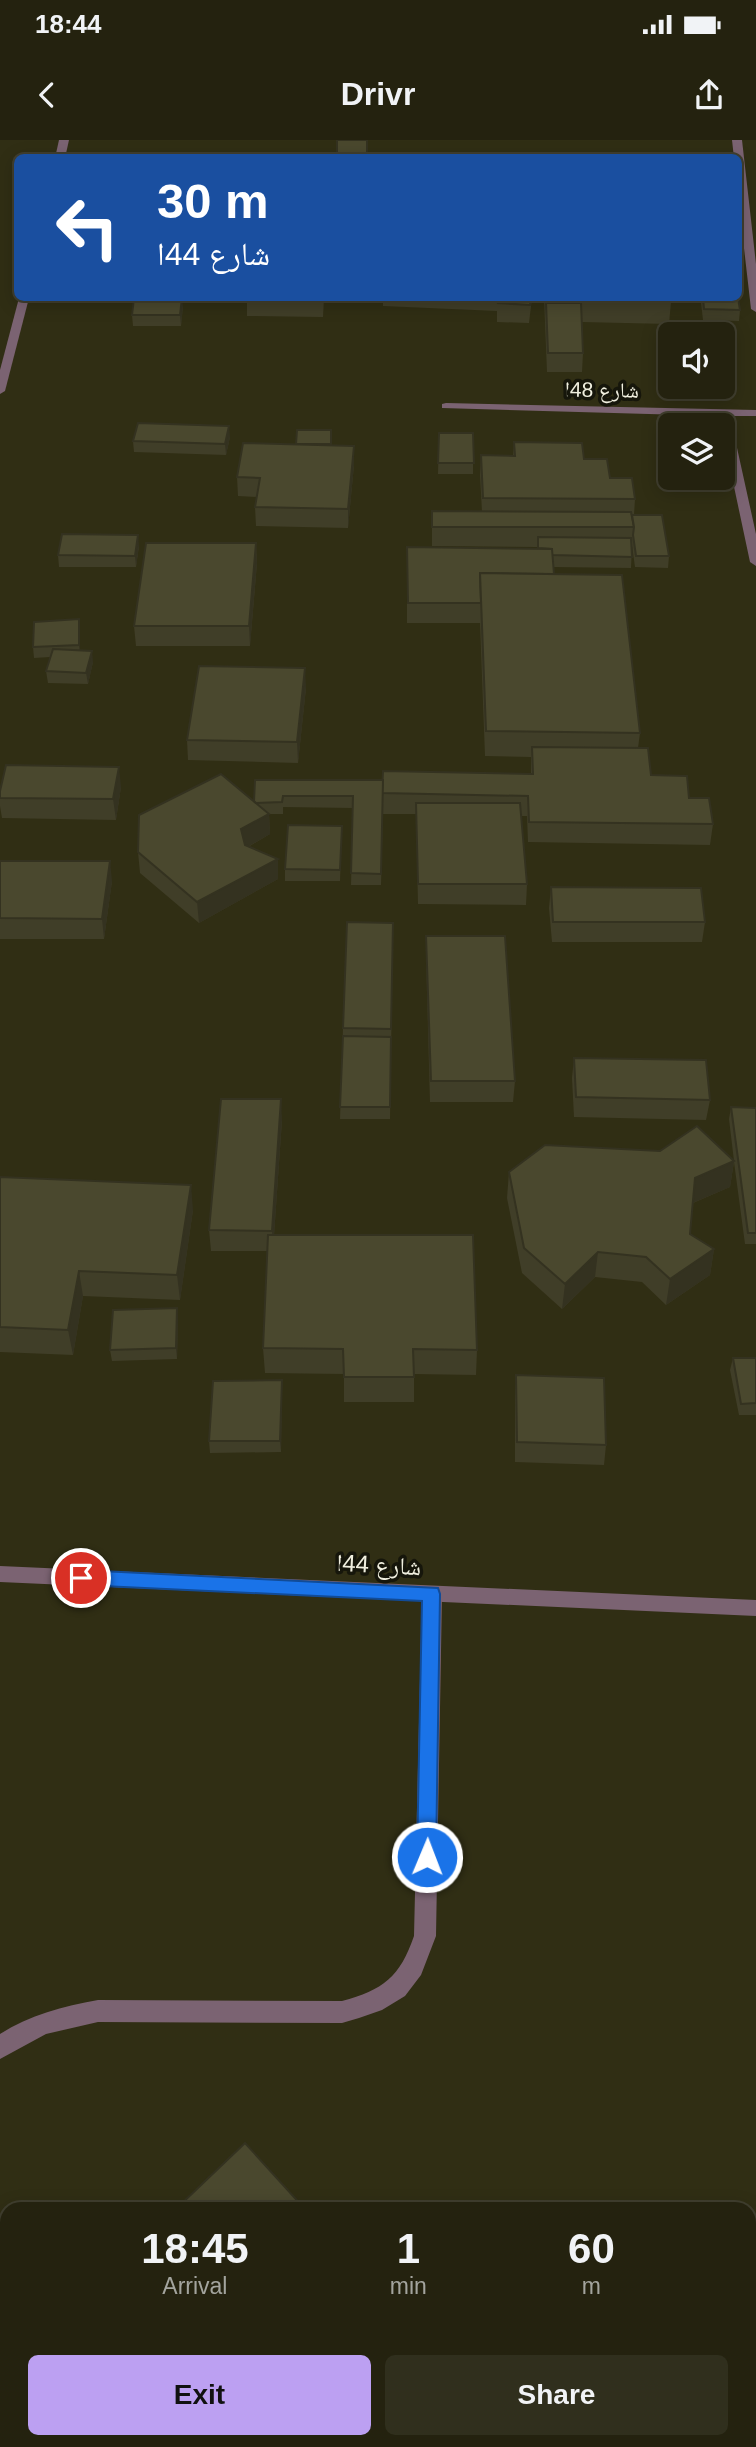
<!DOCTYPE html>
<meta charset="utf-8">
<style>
body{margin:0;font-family:Helvetica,"Noto Naskh Arabic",sans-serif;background:#302f1d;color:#f1f3f6;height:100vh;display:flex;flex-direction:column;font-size:26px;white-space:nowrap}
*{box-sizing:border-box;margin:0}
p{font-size:23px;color:#a3a49e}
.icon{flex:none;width:38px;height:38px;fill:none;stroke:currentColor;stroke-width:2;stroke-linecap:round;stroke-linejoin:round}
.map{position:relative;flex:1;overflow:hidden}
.panel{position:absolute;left:0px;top:2062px;width:756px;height:247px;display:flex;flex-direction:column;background:#24220f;border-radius:21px 21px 0 0;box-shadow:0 4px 18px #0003,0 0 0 2px #413f2f}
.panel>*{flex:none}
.banner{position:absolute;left:14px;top:14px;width:728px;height:147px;border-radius:10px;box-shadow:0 4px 18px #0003,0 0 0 2px #413f2f;background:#1a4fa0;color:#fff;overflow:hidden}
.buttons{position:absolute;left:658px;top:182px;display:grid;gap:14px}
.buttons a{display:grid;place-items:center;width:77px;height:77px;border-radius:10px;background:#24220f;box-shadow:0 4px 18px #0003,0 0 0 2px #413f2f;font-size:35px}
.pin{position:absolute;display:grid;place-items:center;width:60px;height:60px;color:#fff;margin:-30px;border:4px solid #fff;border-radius:50%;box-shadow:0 2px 7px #0007}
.me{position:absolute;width:77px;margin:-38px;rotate:1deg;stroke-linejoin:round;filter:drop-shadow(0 0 5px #0008)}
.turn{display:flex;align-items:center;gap:24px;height:147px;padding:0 28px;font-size:32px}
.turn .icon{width:91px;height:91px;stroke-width:2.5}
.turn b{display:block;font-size:49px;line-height:60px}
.eta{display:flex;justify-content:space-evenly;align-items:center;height:119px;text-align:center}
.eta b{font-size:42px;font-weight:700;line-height:49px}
.action{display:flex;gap:14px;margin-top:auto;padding:14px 28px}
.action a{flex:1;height:80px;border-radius:10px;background:#bca0f2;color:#111;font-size:28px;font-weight:700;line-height:80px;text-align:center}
.action a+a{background:#302f1d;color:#f1f3f6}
.status{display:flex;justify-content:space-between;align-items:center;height:49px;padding:0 35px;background:#24220f;direction:ltr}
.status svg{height:19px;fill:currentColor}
header{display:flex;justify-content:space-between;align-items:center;height:91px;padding:0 28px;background:#24220f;font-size:32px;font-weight:700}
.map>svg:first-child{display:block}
</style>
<div class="status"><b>18:44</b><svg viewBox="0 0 49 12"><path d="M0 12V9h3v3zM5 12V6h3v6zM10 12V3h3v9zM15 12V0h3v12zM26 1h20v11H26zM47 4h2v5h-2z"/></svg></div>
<header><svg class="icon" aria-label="back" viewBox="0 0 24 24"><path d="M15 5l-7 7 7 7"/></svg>Drivr<svg class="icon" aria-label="share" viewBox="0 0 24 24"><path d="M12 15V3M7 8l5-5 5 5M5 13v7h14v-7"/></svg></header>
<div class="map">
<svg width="756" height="2307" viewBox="0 0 756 2307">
<rect width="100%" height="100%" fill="#302e14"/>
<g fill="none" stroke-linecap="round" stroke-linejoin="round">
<g fill="#7b6372" fill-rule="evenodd">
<polygon points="732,0 742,0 756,124 756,172 751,169 738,56 738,18 734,18"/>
<path d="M432,1446L439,1448L442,1454L436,1796L421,1835L405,1856L382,1870L359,1878L342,1883L98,1882L46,1894L0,1919V1894C30,1875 63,1866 98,1860L342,1861C383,1850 400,1837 414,1796L422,1454L425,1448Z"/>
</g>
<g fill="#7b6372" fill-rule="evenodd">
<polygon points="59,0 69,0 65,18 55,18"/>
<polygon points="19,158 29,158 5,251 0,254 0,230"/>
<polygon points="446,263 756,270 756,276 730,276 756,394 756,426 750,422 719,276 442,268 442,264"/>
<polygon points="0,1426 756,1460 756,1476 0,1442"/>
</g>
</g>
<g fill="#403e28">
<polygon points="247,158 324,158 323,177 247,176"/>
<polygon points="383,158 532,158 529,183 497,182 497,171 383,166"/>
<polygon points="544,158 738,158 740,170 739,181 703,180 701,163 671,162 669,184 582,182 583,213 582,232 547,232"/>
<polygon points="183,166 181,186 133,186 132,175"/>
<polygon points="331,290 331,305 354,325 348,388 256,386 255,367 257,357 238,356 237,337"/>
<polygon points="439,293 473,293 473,334 438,334"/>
<polygon points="230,297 226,315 134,312 133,301"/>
<polygon points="514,302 584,319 635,359 634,375 669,416 668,428 635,427 632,406 631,428 553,427 554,434 640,593 638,608 651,635 689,658 713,684 710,705 528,702 527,676 521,676 527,744 526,765 418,764 416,674 383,674 381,745 351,745 353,668 283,667 283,674 269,674 270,694 248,707 278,739 199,783 140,733 138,712 254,661 383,640 531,634 531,617 485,616 480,483 407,483 407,427 537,408 537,407 432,406 432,371 482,372 480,335 481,315 513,316"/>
<polygon points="256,403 257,423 250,506 136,506 134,486"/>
<polygon points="139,406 136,427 59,427 58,415"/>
<polygon points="79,479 80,491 80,510 93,522 88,544 48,543 46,531 50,517 34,518 33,507"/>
<polygon points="306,548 298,623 188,620 187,600"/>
<polygon points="121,647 116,680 2,678 0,666 0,651"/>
<polygon points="342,686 340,741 285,741 285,729"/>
<polygon points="0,721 112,741 104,799 0,799"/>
<polygon points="551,747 705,782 702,802 552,802 549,768"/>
<polygon points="393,783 390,979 340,979 343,888"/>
<polygon points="426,796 515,941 513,962 430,962 426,817"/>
<polygon points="574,918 710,960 706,980 574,977 572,938"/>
<polygon points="731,967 756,968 756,1104 745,1104 734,1022 730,1047 693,1063 690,1094 714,1109 710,1135 666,1165 642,1142 595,1137 562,1169 522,1133 507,1058 509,1032 734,1021 729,979"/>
<polygon points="282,980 274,1095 477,1210 476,1235 414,1234 414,1262 344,1262 344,1234 265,1233 263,1208 267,1111 211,1111 209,1090"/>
<polygon points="0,1037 193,1070 180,1160 83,1156 73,1215 0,1212"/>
<polygon points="178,1180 177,1219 112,1221 110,1210"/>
<polygon points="733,1218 756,1218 756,1275 739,1275 730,1230"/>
<polygon points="516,1235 606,1305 604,1325 515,1322 515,1255"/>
<polygon points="282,1252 281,1312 210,1313 209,1301"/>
</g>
<g fill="#343220">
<polygon points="182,158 183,166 181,186 180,175"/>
<polygon points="229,286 230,297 226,315 225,304"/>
<polygon points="354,306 354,325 348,388 348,369"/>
<polygon points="138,395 139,406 136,427 135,416"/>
<polygon points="256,403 257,423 250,506 249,486"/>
<polygon points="79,479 80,491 80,516 79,505"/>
<polygon points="92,511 93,522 88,544 86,533"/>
<polygon points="305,528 306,548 298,623 297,602"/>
<polygon points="119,627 121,647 116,680 113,659"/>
<polygon points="269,674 270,694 242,710 241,689"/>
<polygon points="278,719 278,739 199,783 197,762"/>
<polygon points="110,721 112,741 104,799 102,779"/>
<polygon points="281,959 282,980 273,1111 272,1091"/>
<polygon points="734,1021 730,1047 690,1064 695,1038"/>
<polygon points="191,1045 193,1070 180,1160 177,1135"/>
<polygon points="714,1109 710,1135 666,1165 670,1139"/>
<polygon points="598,1112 595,1137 562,1169 565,1144"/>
<polygon points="79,1131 83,1156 73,1215 68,1190"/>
<polygon points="177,1168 178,1180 177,1219 176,1208"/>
<polygon points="282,1240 282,1252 281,1312 280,1301"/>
</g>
<g fill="#4a482e" stroke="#343220" stroke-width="2">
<rect x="337" y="0" width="30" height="18"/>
<polygon points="567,14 592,14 592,18 568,18"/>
<polygon points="134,158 182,158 180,175 132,175"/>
<polygon points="499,158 531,158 530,165 498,163"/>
<polygon points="546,158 671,158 671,161"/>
<polygon points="703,158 738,158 740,170 704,169"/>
<polygon points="546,163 581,163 583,213 548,213"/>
<polygon points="138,283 229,286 225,304 133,301"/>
<polygon points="297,290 331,290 331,304 296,304"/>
<polygon points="439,293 473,293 474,323 438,323"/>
<polygon points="514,302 582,303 584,319 607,319 610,338 632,338 635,359 483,358 481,315 515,316"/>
<polygon points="243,303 354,306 348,369 255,367 260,338 237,337"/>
<polygon points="432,371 631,372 634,387 432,387"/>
<polygon points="632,375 662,375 669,416 636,416 633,395 634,387"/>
<polygon points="62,394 138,395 135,416 58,415"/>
<polygon points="538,397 631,398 632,417 552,415 552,409 538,408"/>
<polygon points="146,403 256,403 249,486 134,486"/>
<polygon points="407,407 552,409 554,434 480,433 481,463 408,463"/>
<polygon points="480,433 622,435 640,593 486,591"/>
<polygon points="79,479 79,505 33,507 34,482"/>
<polygon points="53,509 92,511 86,533 46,531"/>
<polygon points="199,526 305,528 297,602 187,600"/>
<polygon points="532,607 648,608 651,635 687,636 689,658 709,658 713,684 529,682 528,656 382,653 383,631 533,634"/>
<polygon points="6,625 119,627 113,659 0,658 0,651"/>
<polygon points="221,634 269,674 241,689 245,705 278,719 197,762 138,712 139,675"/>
<polygon points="255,640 383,640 381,734 351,733 353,656 283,656 282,662 256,663 254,661"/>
<polygon points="416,663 520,663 527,744 418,744"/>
<polygon points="288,685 342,686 340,730 285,729"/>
<polygon points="0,721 110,721 102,779 0,778"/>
<polygon points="551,747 701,748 705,782 553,782"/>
<polygon points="347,782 393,783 391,889 343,888"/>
<polygon points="426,796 505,796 515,941 431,941"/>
<polygon points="343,896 391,897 390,967 340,967"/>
<polygon points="574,918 706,920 710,960 576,957"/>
<polygon points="221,959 281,959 272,1091 209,1090"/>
<polygon points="731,967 756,968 756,1093 748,1093"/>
<polygon points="697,986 734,1021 695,1038 690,1094 714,1109 670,1139 646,1117 598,1112 565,1144 524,1108 509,1032 545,1005 660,1011"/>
<polygon points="0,1037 191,1045 177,1135 79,1131 68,1190 0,1187"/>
<polygon points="268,1095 473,1095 477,1210 413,1209 414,1237 344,1237 343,1209 263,1208"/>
<polygon points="177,1168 176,1208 110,1210 113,1170"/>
<polygon points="733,1218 756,1218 756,1263 741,1264"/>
<polygon points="516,1235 604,1238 606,1305 517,1302"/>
<polygon points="282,1240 280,1301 209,1301 213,1241"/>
<polygon points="245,2003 304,2068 177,2068"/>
<polygon points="7,2232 7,2301 360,2301 365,2307 0,2307 0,2239"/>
</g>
<polygon fill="#1a73e8" stroke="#114b97" stroke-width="2" points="81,1430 438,1448 440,1454 436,1717 434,1723 427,1726 420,1723 417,1717 422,1461 81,1445 75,1443 72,1438 75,1433"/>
<g text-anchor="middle" stroke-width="7" stroke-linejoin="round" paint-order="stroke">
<g font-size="21" fill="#f0efdf" stroke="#16160b">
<text transform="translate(602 250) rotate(1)" y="7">شارع 48ا</text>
</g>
<g font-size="24" fill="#f0efdf" stroke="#16160b">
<text transform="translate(379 1425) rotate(3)" y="8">شارع 44ا</text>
</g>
</g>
</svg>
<div class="buttons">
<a><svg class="icon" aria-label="sound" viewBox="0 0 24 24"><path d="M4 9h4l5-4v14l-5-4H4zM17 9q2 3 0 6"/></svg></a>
<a><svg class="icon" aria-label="layers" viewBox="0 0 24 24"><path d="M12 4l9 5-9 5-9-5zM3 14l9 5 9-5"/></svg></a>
</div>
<div class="pin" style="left:81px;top:1438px;background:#d93025"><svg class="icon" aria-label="arrive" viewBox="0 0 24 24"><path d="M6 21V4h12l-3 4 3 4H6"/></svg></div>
<svg class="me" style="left:427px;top:1717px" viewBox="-20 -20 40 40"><circle r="17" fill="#1a73e8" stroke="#fff" stroke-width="3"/><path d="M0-11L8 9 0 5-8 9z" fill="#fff"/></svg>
<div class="banner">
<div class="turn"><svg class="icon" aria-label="left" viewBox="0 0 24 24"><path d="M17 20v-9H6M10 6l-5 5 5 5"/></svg><div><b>30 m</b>شارع 44ا</div></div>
</div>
<section class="panel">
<div class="eta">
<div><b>18:45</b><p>Arrival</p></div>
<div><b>1</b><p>min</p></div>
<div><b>60</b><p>m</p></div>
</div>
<div class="action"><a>Exit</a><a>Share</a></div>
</section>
</div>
